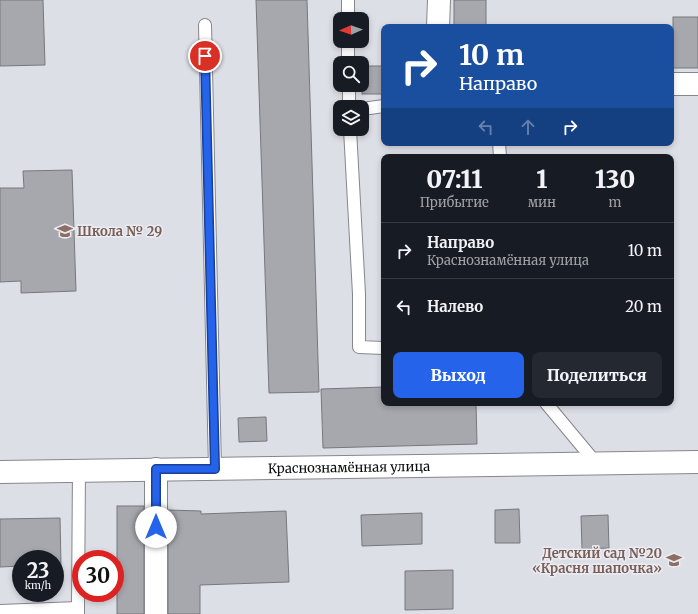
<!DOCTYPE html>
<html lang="ru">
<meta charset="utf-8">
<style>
body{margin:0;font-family:Merriweather,serif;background:#242831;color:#f1f3f6;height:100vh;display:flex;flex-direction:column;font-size:15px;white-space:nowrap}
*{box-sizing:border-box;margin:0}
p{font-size:13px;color:#9ea1a6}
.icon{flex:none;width:22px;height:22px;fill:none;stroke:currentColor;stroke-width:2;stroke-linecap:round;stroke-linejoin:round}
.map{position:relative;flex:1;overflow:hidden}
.side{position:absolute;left:381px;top:154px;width:293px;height:252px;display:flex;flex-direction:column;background:#171b24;border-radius:8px;box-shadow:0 2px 6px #0003}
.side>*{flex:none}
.hud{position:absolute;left:381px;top:24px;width:293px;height:122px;border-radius:8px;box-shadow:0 2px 6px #0003;background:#1a4fa0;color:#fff;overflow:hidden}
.needle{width:26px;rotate:268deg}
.tools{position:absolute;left:333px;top:12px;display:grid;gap:8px}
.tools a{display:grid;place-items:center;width:36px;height:36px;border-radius:8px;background:#171b24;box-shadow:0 2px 6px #0003;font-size:20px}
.speed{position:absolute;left:12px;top:550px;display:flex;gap:8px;font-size:20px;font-weight:700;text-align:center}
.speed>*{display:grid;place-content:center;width:52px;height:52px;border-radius:50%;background:#171b24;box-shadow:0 2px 6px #0003;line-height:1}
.speed small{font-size:10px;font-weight:400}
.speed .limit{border:6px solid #d22;background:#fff;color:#111}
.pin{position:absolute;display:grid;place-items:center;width:34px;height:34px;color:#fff;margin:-17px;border:2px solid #fff;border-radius:50%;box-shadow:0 1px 4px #0007}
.me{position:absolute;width:44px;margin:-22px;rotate:0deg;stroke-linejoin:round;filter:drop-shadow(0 0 3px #0008)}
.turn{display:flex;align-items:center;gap:14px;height:84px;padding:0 12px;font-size:18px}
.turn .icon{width:52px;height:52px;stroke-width:2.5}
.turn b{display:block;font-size:28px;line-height:34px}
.lanes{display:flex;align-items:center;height:38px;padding:0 12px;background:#0003;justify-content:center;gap:20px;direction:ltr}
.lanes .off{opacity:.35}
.eta{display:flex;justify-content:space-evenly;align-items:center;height:68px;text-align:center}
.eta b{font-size:24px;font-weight:800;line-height:28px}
.cta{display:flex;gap:8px;margin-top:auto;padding:8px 12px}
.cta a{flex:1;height:46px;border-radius:8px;background:#2563eb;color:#fff;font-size:16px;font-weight:800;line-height:46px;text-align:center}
.cta a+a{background:#242831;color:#f1f3f6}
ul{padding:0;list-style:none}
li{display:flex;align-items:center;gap:12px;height:56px;padding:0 12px;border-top:1px solid #363941}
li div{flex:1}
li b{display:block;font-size:15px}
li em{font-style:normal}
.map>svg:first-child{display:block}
</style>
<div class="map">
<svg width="698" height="614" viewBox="0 0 698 614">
<rect width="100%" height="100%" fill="#dddfe6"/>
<g fill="#a6a8ae" stroke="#77787e">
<polygon points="0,0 43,0 45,65 0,66"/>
<polygon points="256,0 307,0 319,392 269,393"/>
<rect x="454" y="0" width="32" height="27"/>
<rect x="673" y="17" width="25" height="51"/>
<rect x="362" y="66" width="22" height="28"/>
<polygon points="72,170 76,291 21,293 21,281 0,282 0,188 24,188 23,171"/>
<polygon points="384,387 384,403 476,403 477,444 323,448 321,389"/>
<polygon points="266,417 267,441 239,442 238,418"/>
<rect x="117" y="506" width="27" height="108"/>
<polygon points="519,509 520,543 495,543 495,510"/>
<polygon points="168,510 201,511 201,514 286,511 289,582 200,585 200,614 168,614"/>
<polygon points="422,513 422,544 362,546 361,515"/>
<polygon points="608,515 609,548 582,549 581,516"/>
<polygon points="60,518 61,565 55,566 55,559 21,559 21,566 0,567 0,519"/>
<polygon points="453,570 453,609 405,610 405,571"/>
</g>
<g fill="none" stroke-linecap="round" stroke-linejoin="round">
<defs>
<g id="service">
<polyline points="348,0 348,19"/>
<polyline points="205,25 215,469"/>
<polyline points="348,41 348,63"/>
<polyline points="349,85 349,107"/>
<polyline points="362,109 384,106"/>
<polyline points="350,129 359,294 359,347 384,348"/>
<polyline points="499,143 500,157"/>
<polyline points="546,403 596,463"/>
<polyline points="78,608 79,470"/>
<polyline points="0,611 78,608 78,614"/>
</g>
<g id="minor">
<polyline points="438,27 439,0"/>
<polyline points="671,84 698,84"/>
<polyline points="156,469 156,614"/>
<path id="s1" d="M0,472L698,462"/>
</g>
</defs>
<use href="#service" stroke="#86878d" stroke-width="14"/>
<use href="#minor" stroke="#86878d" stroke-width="24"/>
<use href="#service" stroke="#fff" stroke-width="12"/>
<use href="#minor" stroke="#fff" stroke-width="22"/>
</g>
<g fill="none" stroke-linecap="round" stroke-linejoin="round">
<defs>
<polyline id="route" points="156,527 156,469 215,469 205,56"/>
</defs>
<use href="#route" stroke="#184099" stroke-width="10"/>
<use href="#route" stroke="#2563eb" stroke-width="7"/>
</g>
<defs>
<symbol id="school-bare" viewBox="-9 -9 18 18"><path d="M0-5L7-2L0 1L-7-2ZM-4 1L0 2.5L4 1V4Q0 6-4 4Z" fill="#8d6e63" stroke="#ebecf3" stroke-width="2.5" paint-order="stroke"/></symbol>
</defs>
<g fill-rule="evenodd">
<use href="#school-bare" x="54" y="220" width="22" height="22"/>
<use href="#school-bare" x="663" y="549" width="22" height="22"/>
</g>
<g text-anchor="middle" stroke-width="3" stroke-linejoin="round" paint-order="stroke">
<g font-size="13" font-weight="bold" fill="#785e54" stroke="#ebecf3" text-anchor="start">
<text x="77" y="236">Школа № 29</text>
<text x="662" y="558" text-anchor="end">Детский сад №20<tspan x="662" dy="15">«Красня шапочка»</tspan></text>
</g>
<g font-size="13" fill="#0c0d0f" stroke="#ebecf3">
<text dy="5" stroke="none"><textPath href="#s1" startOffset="349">Краснознамённая улица</textPath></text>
</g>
</g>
</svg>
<div class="tools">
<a><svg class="needle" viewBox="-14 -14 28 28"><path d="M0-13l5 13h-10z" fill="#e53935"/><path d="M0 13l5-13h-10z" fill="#9ea1a6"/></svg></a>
<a><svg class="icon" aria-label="search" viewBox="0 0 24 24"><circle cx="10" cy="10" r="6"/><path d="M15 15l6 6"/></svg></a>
<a><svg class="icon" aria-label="layers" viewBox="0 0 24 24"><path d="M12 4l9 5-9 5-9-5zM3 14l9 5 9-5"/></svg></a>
</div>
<div class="speed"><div>23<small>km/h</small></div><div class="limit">30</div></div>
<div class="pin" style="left:205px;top:56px;background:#d93025"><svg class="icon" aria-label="arrive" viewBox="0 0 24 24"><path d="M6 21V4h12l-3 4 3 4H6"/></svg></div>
<svg class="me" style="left:156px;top:527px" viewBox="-20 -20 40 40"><circle r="19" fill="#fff"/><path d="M0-13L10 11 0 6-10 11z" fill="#2563eb"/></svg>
<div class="hud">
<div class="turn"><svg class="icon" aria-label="right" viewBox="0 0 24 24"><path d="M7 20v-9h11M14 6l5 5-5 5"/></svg><div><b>10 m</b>Направо</div></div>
<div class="lanes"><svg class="icon off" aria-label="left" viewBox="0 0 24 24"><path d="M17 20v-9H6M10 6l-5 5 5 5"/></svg><svg class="icon off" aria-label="ahead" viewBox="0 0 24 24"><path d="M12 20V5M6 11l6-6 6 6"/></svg><svg class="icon" aria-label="right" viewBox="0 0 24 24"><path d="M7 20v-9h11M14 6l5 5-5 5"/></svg></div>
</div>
<section class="side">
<div class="eta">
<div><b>07:11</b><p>Прибытие</p></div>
<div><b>1</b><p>мин</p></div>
<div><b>130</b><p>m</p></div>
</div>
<ul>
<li><svg class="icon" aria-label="right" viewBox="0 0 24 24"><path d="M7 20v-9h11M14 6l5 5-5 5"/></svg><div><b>Направо</b><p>Краснознамённая улица</p></div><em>10 m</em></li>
<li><svg class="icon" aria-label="left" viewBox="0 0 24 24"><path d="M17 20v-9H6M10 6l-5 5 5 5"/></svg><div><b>Налево</b></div><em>20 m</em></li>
</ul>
<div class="cta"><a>Выход</a><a>Поделиться</a></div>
</section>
</div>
